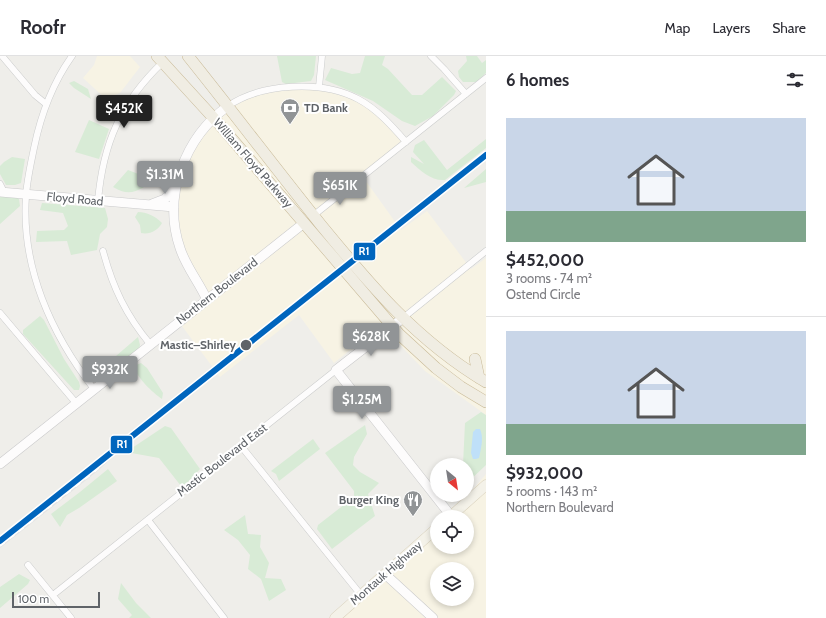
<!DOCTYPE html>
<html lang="en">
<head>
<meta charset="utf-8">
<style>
	body { margin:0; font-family:Cabin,sans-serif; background:#f7f7f7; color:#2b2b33; height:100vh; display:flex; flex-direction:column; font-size:15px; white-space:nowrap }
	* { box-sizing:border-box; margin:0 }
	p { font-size:13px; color:#7c7c81 }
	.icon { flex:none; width:22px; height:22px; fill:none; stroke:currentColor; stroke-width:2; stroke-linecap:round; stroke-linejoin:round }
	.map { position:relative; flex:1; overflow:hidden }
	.side { display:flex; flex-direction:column; background:#fff; width:340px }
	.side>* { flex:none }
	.needle { width:26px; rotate:150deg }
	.fabs { position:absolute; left:430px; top:402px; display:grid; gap:8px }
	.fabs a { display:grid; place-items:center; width:44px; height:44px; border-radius:50%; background:#fff; box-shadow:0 2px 6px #0003; font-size:20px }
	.scale { position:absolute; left:12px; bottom:10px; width:88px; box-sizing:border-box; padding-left:4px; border:2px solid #5f6368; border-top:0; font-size:11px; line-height:14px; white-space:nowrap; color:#5f6368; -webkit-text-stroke:3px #fff; paint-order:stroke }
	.price { position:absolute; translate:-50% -34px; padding:0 9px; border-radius:4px; background:#919496; color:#fff; font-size:13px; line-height:26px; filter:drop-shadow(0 1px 2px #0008) }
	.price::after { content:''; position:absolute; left:50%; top:24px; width:12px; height:9px; margin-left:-6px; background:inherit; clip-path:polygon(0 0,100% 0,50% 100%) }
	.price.current { background:#222; color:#fff }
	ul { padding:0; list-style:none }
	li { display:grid; align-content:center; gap:8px; height:212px; padding:0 20px }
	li+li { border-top:1px solid #e1e1e2 }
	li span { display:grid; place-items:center; height:124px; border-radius:0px; color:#555 }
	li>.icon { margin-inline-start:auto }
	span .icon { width:72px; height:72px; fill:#fffc; stroke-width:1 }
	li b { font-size:17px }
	h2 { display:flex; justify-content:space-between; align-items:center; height:48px; padding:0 20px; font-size:17px }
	header { display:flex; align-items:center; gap:24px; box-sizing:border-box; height:56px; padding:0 20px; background:#fff; border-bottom:1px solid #e1e1e2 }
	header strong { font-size:19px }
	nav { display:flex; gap:22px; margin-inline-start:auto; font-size:14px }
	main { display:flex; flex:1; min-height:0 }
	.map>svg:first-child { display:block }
	.commercial { fill:#f7f3e4; fill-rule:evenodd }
	.green { fill:#d8ebd6 }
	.water { fill:#bfe0f9 }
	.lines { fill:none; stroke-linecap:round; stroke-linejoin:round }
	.street-casing { stroke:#cbcccc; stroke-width:7 }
	.secondary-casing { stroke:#cacacb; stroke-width:10 }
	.primary-casing { stroke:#d7ceb8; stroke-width:11 }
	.highway-casing { stroke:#c8b996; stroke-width:12 }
	.street { stroke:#fdfcfc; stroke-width:6 }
	.secondary { stroke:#fdfcfc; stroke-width:9 }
	.primary { stroke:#f4f2e9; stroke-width:10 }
	.highway { stroke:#f0ede3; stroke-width:11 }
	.rail-casing { stroke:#e4e4e4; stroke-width:3.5 }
	.rail { stroke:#fff; stroke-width:2; stroke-dasharray:6; stroke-linecap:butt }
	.rail-1-casing { stroke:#fff; stroke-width:9 }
	.rail-1 { stroke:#0065bd; stroke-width:6 }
	.stop-dot { fill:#5f6368; stroke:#fff; stroke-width:1.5 }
	.labels { text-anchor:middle; stroke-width:4; stroke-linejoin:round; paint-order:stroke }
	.poi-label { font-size:12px; font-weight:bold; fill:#5f6368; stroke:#fff; text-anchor:start }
	.street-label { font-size:12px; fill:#5f6368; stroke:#fff }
	.stop-label { font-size:12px; font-weight:bold; fill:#5f6368; stroke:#fff; text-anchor:end }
	.line-badge { stroke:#fff; stroke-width:1.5 }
	.badge-label { font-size:11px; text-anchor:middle; font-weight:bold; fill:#fff }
</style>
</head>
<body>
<header>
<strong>Roofr</strong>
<nav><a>Map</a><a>Layers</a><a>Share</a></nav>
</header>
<main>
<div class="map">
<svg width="486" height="562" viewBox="0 0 486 562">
	<rect width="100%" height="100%" fill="#efeeea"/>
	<path class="commercial" d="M97,0h33l10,11 -20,26 -14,6 -23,-21 11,-13z
		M319,31l46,17 41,38 -43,35 38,53 26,-19 44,58 15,-11v157l-61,-44 -44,-46 -47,38 -35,-48 -79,62 -41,-55 28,-22 -15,-25 -18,-52 7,-54 38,-56 40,-20z
		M486,418v144h-151l102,-90v19h30v-30h-17zM437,513h30v30h-30z"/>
	<path class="green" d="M277,0h39l-2,19 -3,6 -25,3 -4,-2z
		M365,0h20l-3,9 6,4 24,26h10l20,-18 14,14 -2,4 -21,21 -18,10 -13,-5 -29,-20 -48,-21 6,-12 21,6 8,-1z
		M466,0h11l5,7 4,-3v13l-10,9h-13l-4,-5 -1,-6 9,-10z
		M74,25l14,8 3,10 -17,-11 -5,-5z
		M89,64l20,9 -10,30 -24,-7z
		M486,83v9l-41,32c-14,1 -24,-9 -34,-18v-5l13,7 -11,-12 2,-7 9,-5 23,30z
		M12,101l13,2 -4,24 -6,2h-9l-6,-11v-8l4,-4z
		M486,113v13l-22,6z
		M128,114l13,5 3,12c-12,7 -19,7 -31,0z
		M0,140l16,1 3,2 1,7 -20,18z
		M42,147l63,5 3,11 -1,8 -7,7 -3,16 -26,5 -4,-14 -31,1 1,-11 27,-1 4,-4 -5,-13 -23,-3z
		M138,156c9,0 17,4 24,11 -4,7 -12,12 -21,10l-1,-8 -5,-8z
		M40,260l4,4 20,39 15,23 1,4 -1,4h-5l-51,-56v-4z
		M138,281l2,8 -1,4 -19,13 -4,-6z
		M141,307l6,5 16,25 -1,6c-9,-6 -26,-22 -28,-33z
		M481,356l5,3v50l-19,18v-18h-4l2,-42z
		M365,369l2,9 -13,23 -1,8 7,7 19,11 -11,11 7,22 -43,33 -15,-20 1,-4 36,-28v-6l-29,-38z
		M165,370l6,2 29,41 -14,15 -5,2 -22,-28 -33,-6z
		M313,383l7,10 -41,32 -3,-7 -5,-3z
		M108,413l9,12 -38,27 -12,7 -7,12 -9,-13 29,-22z
		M245,459l3,19 13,1 -1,12 9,16 -4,15 16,1 5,11 -17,11 -8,-22 -13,-10 2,-14 -12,-15 -14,-10z
		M19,518l11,6 -2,4 -28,24v-21z
		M121,527l15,20 15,15h-22l3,-3 -14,-16z"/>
	<path class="water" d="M476,373h4c4,9 1,19 -1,29l-3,1h-3l-2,-6 2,-21z"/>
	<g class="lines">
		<g class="street-casing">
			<path id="street" d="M2,0l33,39 11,9
				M72,0c-20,28 -31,58 -38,92 -3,15 -7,32 -8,48 -5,71 25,138 68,193
				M431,0l13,13 22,25
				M319,31l3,-31
				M228,50c34,-23 94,-26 130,-7 19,10 34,27 48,43
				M0,128l4,8
				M98,145c5,-58 23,-99 65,-139
				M314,159l172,-137
				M103,195c10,37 23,64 47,93
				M0,257l76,90
				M403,262l83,-67
				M241,390l120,149
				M148,464l76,98
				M28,509l43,53
				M53,539l283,-225"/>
		</g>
		<g class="secondary-casing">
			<path id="secondary" d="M0,136l174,15
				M152,148l13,-5 11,-13
				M207,244c-8,-18 -21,-33 -27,-52 -18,-52 5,-111 48,-142
				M403,262l-67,52 115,146
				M0,408l304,-241
				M385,518l48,44"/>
		</g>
		<g class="primary-casing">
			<path id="primary" d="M450,461l36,-32
				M335,562l102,-90"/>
		</g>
		<g class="highway-casing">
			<path id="highway" d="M157,0l63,69 179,209 37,34 25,19 25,15
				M188,0c45,56 88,113 133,169 50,61 96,116 165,157
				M475,303l4,19"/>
		</g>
		<use href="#street" class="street"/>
		<use href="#secondary" class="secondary"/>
		<use href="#primary" class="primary"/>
		<use href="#highway" class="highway"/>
		<g class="rail-casing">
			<path id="rail" d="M0,490l95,-75 54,-49"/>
		</g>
		<use href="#rail" class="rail"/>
		<g class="rail-1-casing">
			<path id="rail-1" d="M0,485l486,-386"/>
		</g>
		<use href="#rail-1" class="rail-1"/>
	</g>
	<defs>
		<g id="bank-pin" transform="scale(1)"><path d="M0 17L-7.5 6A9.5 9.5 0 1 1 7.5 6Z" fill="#919496" stroke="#fff"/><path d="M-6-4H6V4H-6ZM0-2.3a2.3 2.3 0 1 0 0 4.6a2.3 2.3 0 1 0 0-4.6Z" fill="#fff"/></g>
		<g id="restaurant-pin" transform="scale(1)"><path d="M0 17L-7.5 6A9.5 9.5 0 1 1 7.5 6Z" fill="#919496" stroke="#fff"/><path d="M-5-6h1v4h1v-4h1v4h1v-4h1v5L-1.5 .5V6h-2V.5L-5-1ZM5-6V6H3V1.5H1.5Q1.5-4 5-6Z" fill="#fff"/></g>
	</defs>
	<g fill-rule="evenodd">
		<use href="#bank-pin" x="290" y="52"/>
		<use href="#restaurant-pin" x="413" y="444"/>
	</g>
	<circle class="stop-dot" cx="246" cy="289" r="6"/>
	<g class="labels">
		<g class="poi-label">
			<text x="304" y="56">TD Bank</text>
			<text x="399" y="448" text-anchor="end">Burger King</text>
		</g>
		<g class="street-label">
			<text transform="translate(253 107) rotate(49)" y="4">William Floyd Parkway</text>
			<text transform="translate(75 143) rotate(5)" y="4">Floyd Road</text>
			<text transform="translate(217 235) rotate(-38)" y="4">Northern Boulevard</text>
			<text transform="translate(222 404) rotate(-38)" y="4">Mastic Boulevard East</text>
			<text transform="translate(386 517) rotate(-41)" y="4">Montauk Highway</text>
		</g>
		<g class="stop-label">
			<text x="236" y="293">Mastic–Shirley</text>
		</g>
	</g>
	<g class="line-badge">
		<rect x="353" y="186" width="23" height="19" rx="4" fill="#0065bd"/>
		<rect x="110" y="379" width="23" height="19" rx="4" fill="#0065bd"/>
	</g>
	<g class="badge-label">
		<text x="364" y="199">R1</text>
		<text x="122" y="392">R1</text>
	</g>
</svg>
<div class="fabs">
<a><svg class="needle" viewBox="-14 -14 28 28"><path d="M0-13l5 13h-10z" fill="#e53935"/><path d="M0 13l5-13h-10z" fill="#7c7c81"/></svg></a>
<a><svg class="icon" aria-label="locate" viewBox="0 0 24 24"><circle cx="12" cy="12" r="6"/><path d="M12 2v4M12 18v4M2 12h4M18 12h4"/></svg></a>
<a><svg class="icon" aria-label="layers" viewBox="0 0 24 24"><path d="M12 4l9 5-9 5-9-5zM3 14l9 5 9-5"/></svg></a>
</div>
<div class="scale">100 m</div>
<b class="price current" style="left:124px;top:73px">$452K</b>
<b class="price" style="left:165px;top:139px">$1.31M</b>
<b class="price" style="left:340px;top:150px">$651K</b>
<b class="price" style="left:371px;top:301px">$628K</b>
<b class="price" style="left:110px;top:334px">$932K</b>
<b class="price" style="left:362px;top:364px">$1.25M</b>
</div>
<section class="side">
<h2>6 homes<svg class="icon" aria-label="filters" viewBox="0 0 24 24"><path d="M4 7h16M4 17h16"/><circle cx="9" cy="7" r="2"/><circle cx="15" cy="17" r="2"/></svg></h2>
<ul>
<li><span style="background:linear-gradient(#c9d6e8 75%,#7fa58c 0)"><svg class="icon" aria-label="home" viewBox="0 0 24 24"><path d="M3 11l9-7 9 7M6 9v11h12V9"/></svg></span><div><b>$452,000</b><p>3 rooms · 74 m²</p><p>Ostend Circle</p></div></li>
<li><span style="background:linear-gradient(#c9d6e8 75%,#7fa58c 0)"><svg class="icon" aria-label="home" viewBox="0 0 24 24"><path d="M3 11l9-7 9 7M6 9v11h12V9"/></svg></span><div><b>$932,000</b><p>5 rooms · 143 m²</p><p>Northern Boulevard</p></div></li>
</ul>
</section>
</main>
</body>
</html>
